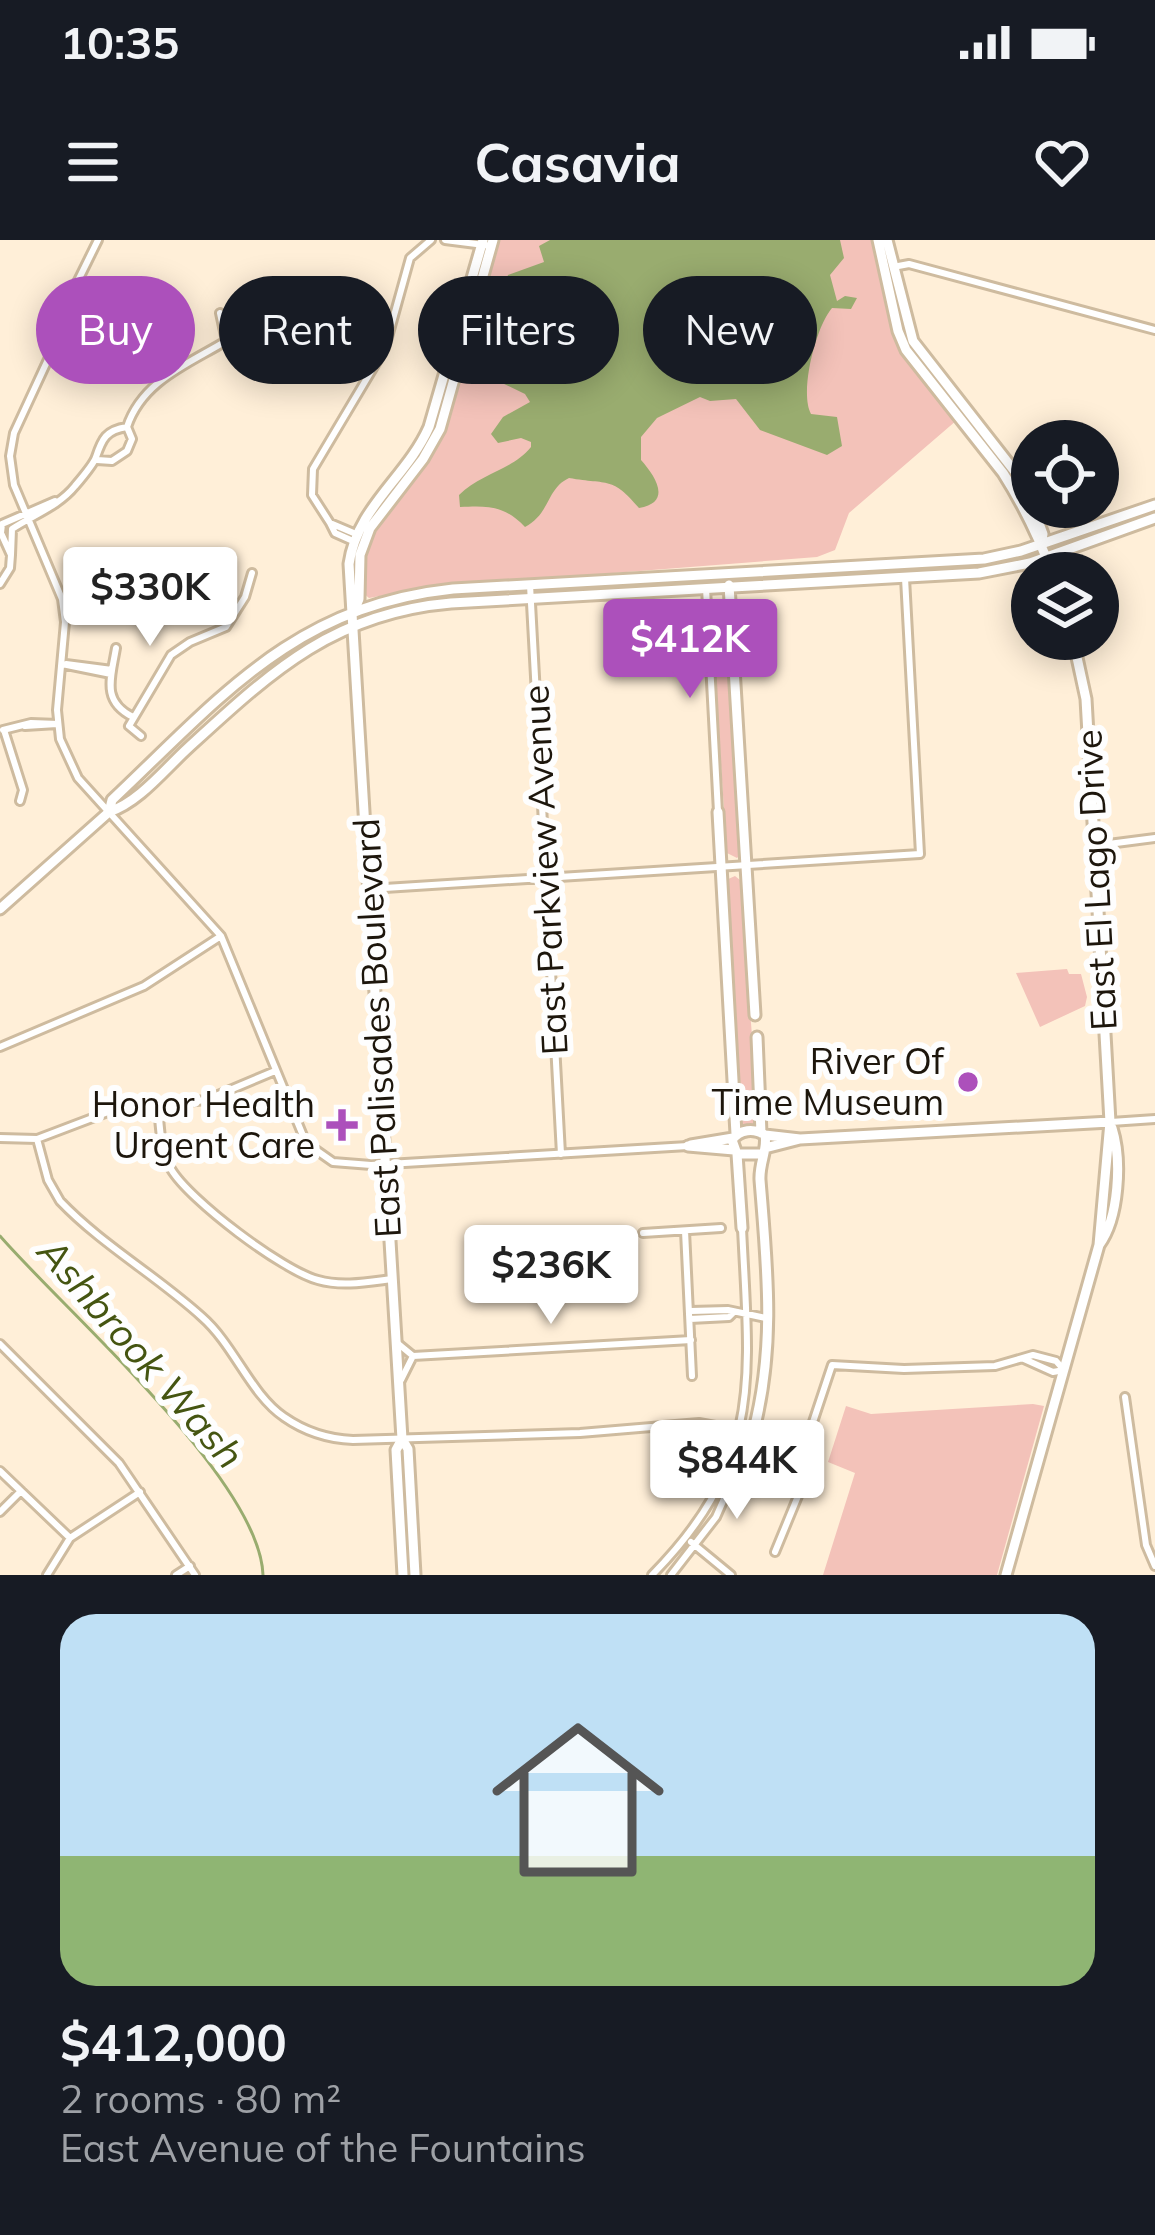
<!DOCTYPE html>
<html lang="en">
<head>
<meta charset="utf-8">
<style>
	body { margin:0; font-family:Mulish,sans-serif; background:#20242c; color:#f1f3f6; height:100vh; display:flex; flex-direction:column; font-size:45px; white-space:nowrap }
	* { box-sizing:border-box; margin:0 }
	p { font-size:39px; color:#9ea1a6 }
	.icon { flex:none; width:66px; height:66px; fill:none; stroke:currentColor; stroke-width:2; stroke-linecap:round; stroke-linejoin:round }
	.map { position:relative; height:1335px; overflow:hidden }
	.details { display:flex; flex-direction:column; background:#171b24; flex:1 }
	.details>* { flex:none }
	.banner { position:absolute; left:36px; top:36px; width:1083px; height:108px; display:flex; gap:24px }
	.tools { position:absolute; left:1011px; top:180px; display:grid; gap:24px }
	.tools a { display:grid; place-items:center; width:108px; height:108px; border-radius:50%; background:#171b24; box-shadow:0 6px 30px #0003; font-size:60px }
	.price { position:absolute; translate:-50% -102px; padding:0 27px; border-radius:12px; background:#fff; color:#222; font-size:39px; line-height:78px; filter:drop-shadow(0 3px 6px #0008) }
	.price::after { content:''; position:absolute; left:50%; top:72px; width:36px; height:27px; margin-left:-18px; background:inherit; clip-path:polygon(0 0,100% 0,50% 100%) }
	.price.on { background:#ac50bb; color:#fff }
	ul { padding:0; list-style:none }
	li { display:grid; align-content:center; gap:24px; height:636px; padding:0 60px }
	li+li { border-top:3px solid #363941 }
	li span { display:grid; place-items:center; height:372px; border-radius:36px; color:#555 }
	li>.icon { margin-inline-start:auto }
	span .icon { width:216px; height:216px; fill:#fffc; stroke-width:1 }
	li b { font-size:51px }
	.tag { padding:0 42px; border-radius:54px; background:#171b24; box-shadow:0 6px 30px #0003; font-size:42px; line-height:108px }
	.tag.on { background:#ac50bb; color:#fff }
	.status { display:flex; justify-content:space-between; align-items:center; height:84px; padding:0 60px; background:#171b24; direction:ltr }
	.status svg { height:33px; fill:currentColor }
	header { display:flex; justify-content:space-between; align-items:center; height:156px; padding:0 60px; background:#171b24; font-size:54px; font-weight:700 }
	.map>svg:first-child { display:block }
	.green { fill:#f3c2b9 }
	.water { fill:#99ac6f }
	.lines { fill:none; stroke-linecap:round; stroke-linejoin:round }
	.stream { stroke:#99ac6f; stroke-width:3 }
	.street-casing { stroke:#cebb9f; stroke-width:12 }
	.secondary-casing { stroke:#cebb9f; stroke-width:15 }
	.street { stroke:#fff; stroke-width:6 }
	.secondary { stroke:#fff; stroke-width:9 }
	.poi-dot { fill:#ac50bb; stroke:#fefefe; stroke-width:4.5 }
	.labels { text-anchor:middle; stroke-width:12; stroke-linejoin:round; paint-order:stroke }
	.street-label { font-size:36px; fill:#1d160c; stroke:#fefefe }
	.poi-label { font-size:36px; fill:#1d160c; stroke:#fefefe; text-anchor:end }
	.water-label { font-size:39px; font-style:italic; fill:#455511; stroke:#fefefe }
</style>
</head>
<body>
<div class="status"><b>10:35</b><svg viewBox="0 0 49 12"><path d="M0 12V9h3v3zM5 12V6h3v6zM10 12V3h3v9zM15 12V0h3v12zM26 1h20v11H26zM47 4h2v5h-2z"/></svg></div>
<header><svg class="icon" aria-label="menu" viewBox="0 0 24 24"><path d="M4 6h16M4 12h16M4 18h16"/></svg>Casavia<svg class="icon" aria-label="heart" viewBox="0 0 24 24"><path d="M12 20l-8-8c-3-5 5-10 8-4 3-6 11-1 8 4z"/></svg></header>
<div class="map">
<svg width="1155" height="1335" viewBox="0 0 1155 1335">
	<rect width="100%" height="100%" fill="#ffefd8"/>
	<path class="green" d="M496,0h379l24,102 58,78 -108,93 -14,37 -18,7 -394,31 -54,10 -7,-6c0,-85 47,-89 77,-154 17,-39 27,-85 38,-126 7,-23 18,-48 19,-72z
		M717,404l11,1 13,209 -4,4 -10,-5 -14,-205z
		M735,636l5,4 19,247 -21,2 -12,-249z
		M1067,729l2,5h12l6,23 -2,9 -45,21 -24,-54z
		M1033,1164l11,2 -47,169h-174l32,-102 -27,-11 18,-56 25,8z"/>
	<path class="water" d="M550,0h290l4,18 -14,17 7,26 8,-5 12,2 -6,11 -19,-1c-16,18 -33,84 -21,106l26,3 5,29 -15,9 -67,-25 -24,-31 -26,2 -10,-4 -43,21 -16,19v23c14,16 32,42 -2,48 -27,-32 -30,-23 -70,-30 -23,11 -18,35 -44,49 -21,-22 -37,-21 -65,-20l-1,-12c22,-22 52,-24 72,-48v-5l-10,-4 -23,5 -7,-9 12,-17 27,-15 -5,-8 -23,-11 31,-15c11,-21 12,-62 -10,-78 -6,-4 -12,-5 -17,-10l2,-5 36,-13 -5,-16z"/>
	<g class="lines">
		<path class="stream" d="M0,996c65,75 260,244 263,339"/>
		<g class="street-casing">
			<path id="street" d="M98,0l-33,67 -8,33 -43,93 -4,23 4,29 48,114 3,23 -8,88 3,29 18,39 143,158 85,207 27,19 38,3 317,-19
				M445,0l47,6
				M893,27l16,-3 246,66
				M97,220l15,1 15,-10 5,-12 -5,-12c15,-46 61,-63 99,-86l-6,-28
				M55,261l-53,23 -1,9 10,22 1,-26c21,-14 47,-23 63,-43 6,-7 19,-23 21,-29 6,-18 10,-27 31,-30
				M330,283l-18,-28 1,-26 72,-121 25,-90 21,-18
				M353,301l-18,-8 -5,-10 26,11
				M0,344l10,-16 1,-13
				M530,345l31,569
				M706,348l12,224
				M708,407l15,-6 9,5
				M116,408c-5,30 -15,53 17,69
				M62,424l49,10
				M66,424l46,6
				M25,486l32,-2
				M3,490l28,-7 27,1
				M4,490l19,60 -3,11
				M141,496l-12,-10 42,-71 19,-13 36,-15 19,-30 7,-24
				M1093,606l62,-8
				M369,649l551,-35 -15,-276
				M0,807l144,-61 77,-50
				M158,865c2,22 2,45 13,64 18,31 112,102 147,111 24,7 50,2 74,-1
				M1111,882l44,-3
				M0,898l37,1 79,-30 90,-9 69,-29
				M37,899l11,41 12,21c42,44 97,75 142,116 32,28 49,78 82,100 20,14 45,22 69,23l227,-7 119,-10 54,10 -37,84 -45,58
				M685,991l7,145
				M643,993l78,-5
				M691,1071l37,-1 38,8
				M690,1079l39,-2 4,-4
				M396,1102l17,14 278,-16
				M0,1104l119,119 76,112
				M1024,1119l29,13 11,-2
				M401,1140l12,-24
				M1125,1157l21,148 9,21
				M0,1231l70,67
				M0,1272l21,-21
				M691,1302l40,33
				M775,1312l30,-73 -2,-27 29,-87 72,4 91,-3 38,-11 23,6 8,9
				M47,1335l23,-37 70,-46
				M176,1335l14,-9
				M652,1335c113,-115 97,-199 90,-347"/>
		</g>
		<g class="secondary-casing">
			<path id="secondary" d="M878,0l20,91 8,19 97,123c19,30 37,67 49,100
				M887,0l26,101 103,132 16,30
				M1033,267l10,27 -2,10
				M729,345l26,430
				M354,371l5,-12 1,-44 10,-27 53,-69 17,-30 53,-189
				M109,572l3,-12c109,-103 182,-194 341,-211l531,-30 37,-8 134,-46
				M718,572l18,322
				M0,669l109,-97c30,-10 55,-42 79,-64 83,-76 145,-135 263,-145l528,-30 51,-10 125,-45
				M757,797l4,96
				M765,895l35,4 310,-17
				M691,905l42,-7
				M688,906l46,4
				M765,908l35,-9
				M737,914l5,74
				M1099,1005c20,-27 23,-85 13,-117
				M753,1193c23,-86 14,-166 7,-253 -1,-17 8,-31 5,-45 -11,-7 -25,-6 -33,5l5,14h23
				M402,1199l-6,11 7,125
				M415,1335l-7,-126 -6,-10 -53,-875c8,-57 58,-87 80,-137l54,-187
				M1006,1335l93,-330 11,-123 -24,-423 -13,-60"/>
		</g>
		<use href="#street" class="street"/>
		<use href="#secondary" class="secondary"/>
	</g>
	<g class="poi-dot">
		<circle cx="968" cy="842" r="12"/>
		<path d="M336 867h12v12h12v12h-12v12h-12v-12h-12v-12h12z"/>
	</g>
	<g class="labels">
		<g class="street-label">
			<text transform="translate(545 630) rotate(-93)" y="13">East Parkview Avenue</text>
			<text transform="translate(1096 640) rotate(-93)" y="13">East El Lago Drive</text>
			<text transform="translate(377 788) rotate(-93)" y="13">East Palisades Boulevard</text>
		</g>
		<g class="poi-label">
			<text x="944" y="834">River Of<tspan x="944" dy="41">Time Museum</tspan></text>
			<text x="315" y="877">Honor Health<tspan x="315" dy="41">Urgent Care</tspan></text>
		</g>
		<g class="water-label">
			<text transform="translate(141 1113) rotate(49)" y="14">Ashbrook Wash</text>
		</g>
	</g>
</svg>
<div class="tools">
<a><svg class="icon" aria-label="locate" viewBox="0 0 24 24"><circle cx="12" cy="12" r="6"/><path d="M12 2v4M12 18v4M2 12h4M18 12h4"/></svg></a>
<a><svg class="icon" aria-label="layers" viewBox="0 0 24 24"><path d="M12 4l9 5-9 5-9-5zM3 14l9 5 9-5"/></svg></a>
</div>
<b class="price" style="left:150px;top:409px">$330K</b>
<b class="price on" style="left:690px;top:461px">$412K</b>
<b class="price" style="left:551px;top:1087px">$236K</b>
<b class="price" style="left:737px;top:1282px">$844K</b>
<div class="banner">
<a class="tag on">Buy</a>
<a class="tag">Rent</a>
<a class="tag">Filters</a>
<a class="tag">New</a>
</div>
</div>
<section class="details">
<ul>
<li><span style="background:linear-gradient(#bfe0f5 65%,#8fb573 0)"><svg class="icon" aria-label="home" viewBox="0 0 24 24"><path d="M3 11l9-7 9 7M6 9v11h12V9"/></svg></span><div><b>$412,000</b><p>2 rooms · 80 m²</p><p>East Avenue of the Fountains</p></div></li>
</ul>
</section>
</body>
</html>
